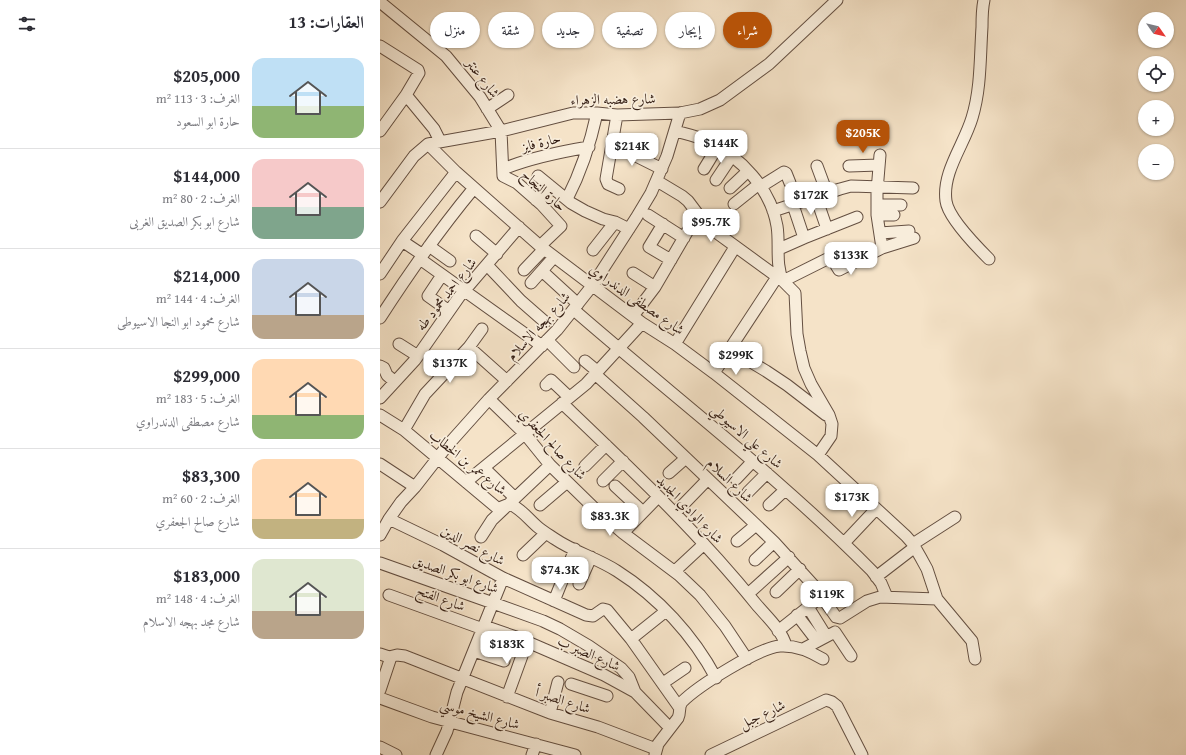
<!DOCTYPE html>
<html lang="ar">
<head>
<meta charset="utf-8">
<style>
	body { margin:0; font-family:"Gentium Book Plus",Amiri,serif; background:#f2f2f3; color:#2b2b33; direction:rtl; height:100vh; display:flex; flex-direction:column; font-size:15px; white-space:nowrap }
	* { box-sizing:border-box; margin:0 }
	p { font-size:13px; color:#7c7c81 }
	.icon { flex:none; width:22px; height:22px; fill:none; stroke:currentColor; stroke-width:2; stroke-linecap:round; stroke-linejoin:round }
	.map { position:relative; flex:1; overflow:hidden; direction:ltr }
	.sheet { display:flex; flex-direction:column; background:#fff; width:380px }
	.sheet>* { flex:none }
	.banner { position:absolute; left:12px; top:12px; width:380px; height:36px; direction:rtl; display:flex; gap:8px }
	.needle { width:26px; rotate:124deg }
	.fabs { position:absolute; left:758px; top:12px; display:grid; gap:8px }
	.fabs a { display:grid; place-items:center; width:36px; height:36px; border-radius:50%; background:#fff; box-shadow:0 1px 3px #0004; font-size:20px }
	.price { position:absolute; translate:-50% -34px; padding:0 9px; border-radius:8px; background:#fff; color:#222; font-size:13px; line-height:26px; filter:drop-shadow(0 1px 2px #0008) }
	.price::after { content:''; position:absolute; left:50%; top:24px; width:12px; height:9px; margin-left:-6px; background:inherit; clip-path:polygon(0 0,100% 0,50% 100%) }
	.price.current { background:#b45309; color:#fff }
	ul { padding:0; list-style:none }
	li { display:flex; align-items:center; gap:12px; height:100px; padding:0 16px }
	li+li { border-top:1px solid #e1e1e2 }
	li span { display:grid; place-items:center; flex:none; width:112px; height:80px; border-radius:12px; color:#555 }
	li>.icon { margin-inline-start:auto }
	span .icon { width:48px; height:48px; fill:#fffc; stroke-width:1 }
	li b { font-size:17px }
	h2 { display:flex; justify-content:space-between; align-items:center; height:48px; padding:0 16px; font-size:17px }
	.chip { padding:0 14px; border-radius:18px; background:#fff; box-shadow:0 1px 3px #0004; font-size:14px; line-height:36px }
	.chip.current { background:#b45309; color:#fff }
	main { display:flex; flex:1; min-height:0 }
	.map>svg:first-child { display:block }
	.lines { fill:none; stroke-linecap:round; stroke-linejoin:round }
	.minor-casing { stroke:#644f41; stroke-width:13 }
	.minor { stroke:#f8eddb; stroke-width:11 }
	.labels { text-anchor:middle; stroke-width:3.5; stroke-linejoin:round; paint-order:stroke }
	.street-label { font-size:14px; fill:#341e14; stroke:#f8eddb }
</style>
</head>
<body>
<main>
<div class="map">
<svg width="806" height="755" viewBox="0 0 806 755">
	<rect width="100%" height="100%" fill="#f5e3c8"/>
	<filter id="stains"><feTurbulence type="fractalNoise" baseFrequency=".005" numOctaves="4"/><feColorMatrix values="0 0 0 0 .2 0 0 0 0 .09 0 0 0 0 .02 0 0 0 .5 -.17"/></filter>
	<radialGradient id="worn" r=".72"><stop offset=".6" stop-color="#630" stop-opacity="0"/><stop offset="1" stop-color="#630" stop-opacity=".3"/></radialGradient>
	<g class="lines">
		<g class="minor-casing">
			<path id="minor" d="M604,0c-2,9 -2,18 -2,27 -2,30 -1,62 -10,91 -8,27 -30,54 -26,83 2,16 31,46 43,58
				M0,2l66,54 34,41 21,34 2,45 14,7 24,21 20,22 -21,20
				M0,46l38,24 1,3 -13,22 -26,36
				M26,95l28,34 6,12
				M107,109l21,-14
				M237,115l-11,64 2,5 11,5
				M295,131c11,3 22,5 32,10 33,15 64,48 70,85 3,18 -2,38 6,55
				M48,144l28,28 84,74 102,77 33,21 39,29 104,82 88,81 7,8 8,14 6,11 10,30 35,42 3,18
				M232,144l50,25
				M500,155l-3,36v24l5,33
				M437,166l10,27
				M469,166l30,-1
				M123,169c27,-11 56,-17 86,-22
				M324,169l14,-23
				M158,176l33,27 14,8 18,8 12,3 14,7
				M336,180l16,-24
				M277,181l25,15 6,5 18,24 77,56 12,12 2,41 3,17 4,17 7,16 18,31 3,9 -1,12 -13,19
				M380,187l24,-15 2,1 4,10
				M350,188l18,-17
				M436,197l11,32
				M187,199c15,-29 23,-54 30,-86
				M156,200l13,-15
				M0,202l34,-46 14,-12 73,-13 72,-18h24l20,2 63,-2 20,-4 20,-9 49,-36 68,-64
				M354,204l25,-20
				M413,205l11,33
				M497,205h24
				M393,211l67,-22 11,-3 62,2
				M268,215l36,23
				M497,215h17
				M283,224l-14,23 22,13
				M500,233l29,-2
				M96,236l21,18
				M22,241l21,14
				M49,246l21,15
				M399,249l25,-11 53,-21
				M213,250l22,-28
				M40,259l122,87
				M107,265l34,36 24,21
				M144,270l20,-21
				M162,271l36,33
				M253,273l22,14
				M0,274l22,-33 54,-69
				M62,275l-14,21 21,15
				M403,281l48,-24 8,13 43,-22 32,-10
				M151,283l23,-26
				M194,310c100,87 205,167 298,261l9,12 6,14
				M253,316l22,-29 42,-72
				M0,318c29,-45 60,-89 94,-130
				M167,340l27,27
				M19,344l19,12
				M295,344l60,-97
				M89,347l38,34
				M348,352l10,6 13,4 15,9 21,14 39,30
				M205,361l12,10
				M0,366l4,2 3,7 8,7
				M334,373l63,-96
				M215,374l48,43 131,125 41,45 21,30 4,1 27,-17 13,-4 57,2
				M166,385l5,-5 18,17
				M0,398l35,-38 44,-63 60,-70
				M109,399l36,35 25,31 44,43 29,25 56,42 21,20 25,31 22,33
				M182,403c67,64 135,128 194,201 10,12 26,26 30,42
				M0,415l24,15 92,77 3,1 10,-4c12,4 20,16 30,24 5,4 10,7 16,11 19,13 42,19 62,32 41,26 76,64 99,107
				M24,430l21,-36 44,-47 13,-18
				M0,464l35,23
				M205,466l21,-21
				M104,468l31,30
				M289,473l17,-15
				M356,479l17,-18
				M223,481l20,-20
				M86,482l120,-98 56,-61
				M235,486l28,26
				M368,492l19,-19
				M160,505l27,-23
				M389,505l16,-15
				M295,513l33,-34
				M9,519l54,26 60,33 83,37 7,1 10,-7 4,1 24,29 48,68
				M243,533l35,-36
				M0,535l9,-16 12,-17 14,-15 32,-41 42,-47 68,-69 35,-44 44,-68 15,-25 16,-37 13,-43
				M101,537l11,-17 58,-55
				M357,541l19,-16
				M464,543l32,-34
				M533,544l42,-27
				M143,555l23,-22
				M375,560l19,-18
				M0,563l113,40 50,18 17,8 29,17 32,22 8,9 6,15 35,36
				M295,571l29,-27
				M496,577l39,-30
				M199,584l12,-27
				M396,592l24,-23
				M368,594l41,-37
				M9,595l94,34
				M174,601l21,-52
				M428,607l18,29
				M417,615l20,26
				M104,626l32,11 88,38 31,17
				M398,631l44,-35
				M251,639l35,-28
				M423,649l32,-17 16,24
				M94,651l30,10
				M0,654l9,3 8,-2 8,1 145,57 48,14 58,22
				M283,683l22,-15
				M191,684l36,12
				M0,690l11,-33
				M127,697l20,-55
				M0,698l52,19 143,38
				M170,713l8,-31
				M0,747l16,8
				M56,755l11,-24 10,-39 46,-114
				M152,755l4,-11
				M275,755l3,-11 20,-26c3,-6 0,-11 4,-16 16,-16 76,-54 98,-56 16,-1 30,5 43,13
				M331,755l115,-55 6,2 5,4 25,49"/>
		</g>
		<use href="#minor" class="minor"/>
	</g>
	<g class="labels">
		<g class="street-label">
			<text transform="translate(103 78) rotate(52)" y="5">شارع عنتر</text>
			<text transform="translate(233 99) rotate(-1)" y="5">شارع هضبه الزهراء</text>
			<text transform="translate(161 142) rotate(-14)" y="5">حارة فايز</text>
			<text transform="translate(164 190) rotate(42)" y="5">حارة النجاح</text>
			<text transform="translate(66 294) rotate(-52)" y="5">شارع احمد محمود طه</text>
			<text transform="translate(257 299) rotate(35)" y="5">شارع مصطفى الدندراوي</text>
			<text transform="translate(158 326) rotate(-48)" y="5">شارع بهجه الاسلام</text>
			<text transform="translate(367 436) rotate(41)" y="5">شارع علي الاسيوطي</text>
			<text transform="translate(173 444) rotate(47)" y="5">شارع صالح الجعفري</text>
			<text transform="translate(88 462) rotate(39)" y="5">شارع عمر بن الخطاب</text>
			<text transform="translate(350 480) rotate(44)" y="5">شارع السلام</text>
			<text transform="translate(310 509) rotate(46)" y="5">شارع الوادي الجديد</text>
			<text transform="translate(93 545) rotate(28)" y="5">شارع نصر الدين</text>
			<text transform="translate(76 574) rotate(19)" y="5">شارع ابو بكر الصديق</text>
			<text transform="translate(61 598) rotate(20)" y="5">شارع الفتح</text>
			<text transform="translate(209 653) rotate(24)" y="5">شارع الصبر ب</text>
			<text transform="translate(183 700) rotate(18)" y="5">شارع الصبر أ</text>
			<text transform="translate(100 714) rotate(15)" y="5">شارع الشيخ موسي</text>
			<text transform="translate(382 714) rotate(-25)" y="5">شارع جبل</text>
		</g>
	</g>
	<rect width="100%" height="100%" filter="url(#stains)"/>
	<rect width="100%" height="100%" fill="url(#worn)"/>
</svg>
<div class="fabs">
<a><svg class="needle" viewBox="-14 -14 28 28"><path d="M0-13l5 13h-10z" fill="#e53935"/><path d="M0 13l5-13h-10z" fill="#7c7c81"/></svg></a>
<a><svg class="icon" aria-label="locate" viewBox="0 0 24 24"><circle cx="12" cy="12" r="6"/><path d="M12 2v4M12 18v4M2 12h4M18 12h4"/></svg></a>
<a>+</a>
<a>−</a>
</div>
<b class="price current" style="left:483px;top:154px">$205K</b>
<b class="price" style="left:341px;top:164px">$144K</b>
<b class="price" style="left:252px;top:167px">$214K</b>
<b class="price" style="left:431px;top:216px">$172K</b>
<b class="price" style="left:331px;top:243px">$95.7K</b>
<b class="price" style="left:471px;top:276px">$133K</b>
<b class="price" style="left:356px;top:376px">$299K</b>
<b class="price" style="left:70px;top:384px">$137K</b>
<b class="price" style="left:472px;top:518px">$173K</b>
<b class="price" style="left:230px;top:537px">$83.3K</b>
<b class="price" style="left:180px;top:591px">$74.3K</b>
<b class="price" style="left:447px;top:615px">$119K</b>
<b class="price" style="left:127px;top:665px">$183K</b>
<div class="banner">
<a class="chip current">شراء</a>
<a class="chip">إيجار</a>
<a class="chip">تصفية</a>
<a class="chip">جديد</a>
<a class="chip">شقة</a>
<a class="chip">منزل</a>
</div>
</div>
<section class="sheet">
<h2>العقارات: 13<svg class="icon" aria-label="filters" viewBox="0 0 24 24"><path d="M4 7h16M4 17h16"/><circle cx="9" cy="7" r="2"/><circle cx="15" cy="17" r="2"/></svg></h2>
<ul>
<li><span style="background:linear-gradient(#bfe0f5 60%,#8fb573 0)"><svg class="icon" aria-label="home" viewBox="0 0 24 24"><path d="M3 11l9-7 9 7M6 9v11h12V9"/></svg></span><div><b>$205,000</b><p>الغرف: 3 · 113 m²</p><p>حارة ابو السعود</p></div></li>
<li><span style="background:linear-gradient(#f6c9c9 60%,#7fa58c 0)"><svg class="icon" aria-label="home" viewBox="0 0 24 24"><path d="M3 11l9-7 9 7M6 9v11h12V9"/></svg></span><div><b>$144,000</b><p>الغرف: 2 · 80 m²</p><p>شارع ابو بكر الصديق الغربى</p></div></li>
<li><span style="background:linear-gradient(#c9d6e8 70%,#b9a48a 0)"><svg class="icon" aria-label="home" viewBox="0 0 24 24"><path d="M3 11l9-7 9 7M6 9v11h12V9"/></svg></span><div><b>$214,000</b><p>الغرف: 4 · 144 m²</p><p>شارع محمود ابو النجا الاسيوطى</p></div></li>
<li><span style="background:linear-gradient(#ffd9b3 70%,#8fb573 0)"><svg class="icon" aria-label="home" viewBox="0 0 24 24"><path d="M3 11l9-7 9 7M6 9v11h12V9"/></svg></span><div><b>$299,000</b><p>الغرف: 5 · 183 m²</p><p>شارع مصطفى الدندراوي</p></div></li>
<li><span style="background:linear-gradient(#ffd9b3 75%,#c2b280 0)"><svg class="icon" aria-label="home" viewBox="0 0 24 24"><path d="M3 11l9-7 9 7M6 9v11h12V9"/></svg></span><div><b>$83,300</b><p>الغرف: 2 · 60 m²</p><p>شارع صالح الجعفري</p></div></li>
<li><span style="background:linear-gradient(#dfe7d0 65%,#b9a48a 0)"><svg class="icon" aria-label="home" viewBox="0 0 24 24"><path d="M3 11l9-7 9 7M6 9v11h12V9"/></svg></span><div><b>$183,000</b><p>الغرف: 4 · 148 m²</p><p>شارع مجد بهجه الاسلام</p></div></li>
</ul>
</section>
</main>
</body>
</html>
